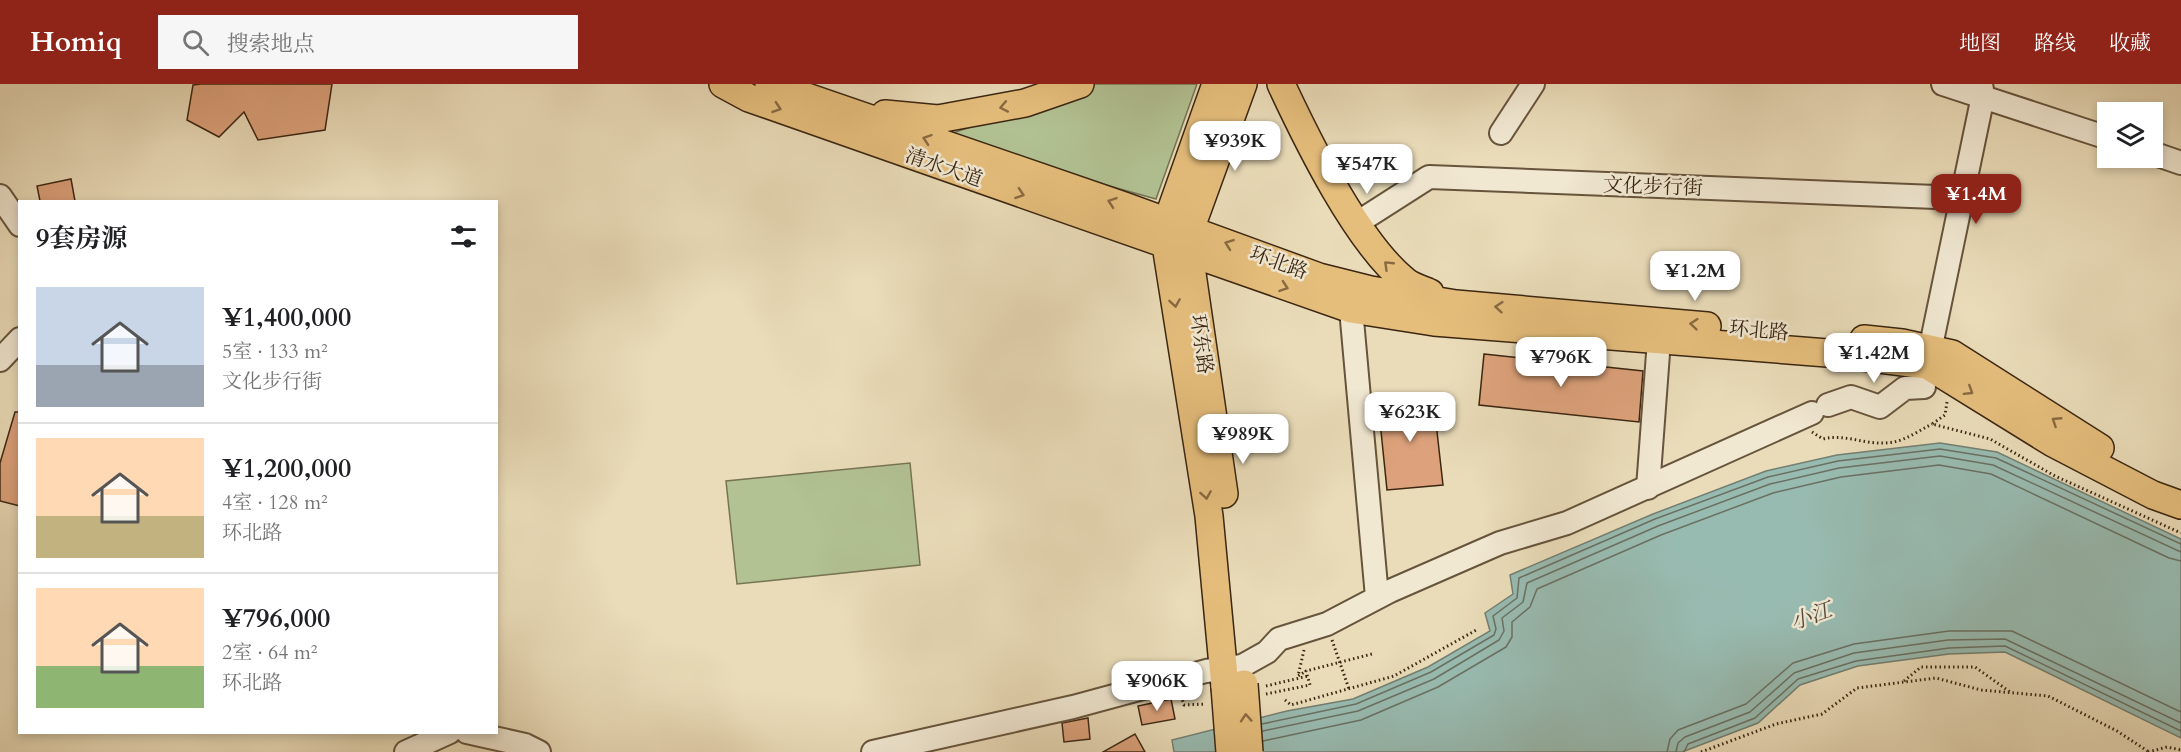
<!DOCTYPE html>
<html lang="zh">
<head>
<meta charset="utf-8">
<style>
	body { margin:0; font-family:Cardo,"Noto Serif SC",serif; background:#f6f6f6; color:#202124; height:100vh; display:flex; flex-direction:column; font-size:22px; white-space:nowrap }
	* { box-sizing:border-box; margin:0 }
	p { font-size:20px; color:#757577 }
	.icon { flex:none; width:33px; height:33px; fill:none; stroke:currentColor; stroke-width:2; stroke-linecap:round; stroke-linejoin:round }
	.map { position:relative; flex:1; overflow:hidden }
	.details { position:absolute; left:18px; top:116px; width:480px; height:534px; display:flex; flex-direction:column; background:#fff; border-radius:0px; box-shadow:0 3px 9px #0003 }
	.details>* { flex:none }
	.controls { position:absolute; left:2097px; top:18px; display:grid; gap:12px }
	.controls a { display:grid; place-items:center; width:66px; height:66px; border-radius:0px; background:#fff; box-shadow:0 3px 9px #0003; font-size:30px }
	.price { position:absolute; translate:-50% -51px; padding:0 14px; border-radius:12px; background:#fff; color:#222; font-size:20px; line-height:39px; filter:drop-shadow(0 2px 3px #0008) }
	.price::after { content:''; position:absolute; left:50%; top:36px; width:18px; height:14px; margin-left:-9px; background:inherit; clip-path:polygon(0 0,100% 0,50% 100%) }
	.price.on { background:#8f2418; color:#fff }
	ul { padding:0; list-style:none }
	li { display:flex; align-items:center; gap:18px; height:150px; padding:0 18px }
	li+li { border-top:2px solid #e0e0e0 }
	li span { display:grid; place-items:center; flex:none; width:168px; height:120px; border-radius:0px; color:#555 }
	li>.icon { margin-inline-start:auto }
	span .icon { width:72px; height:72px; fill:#fffc; stroke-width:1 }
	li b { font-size:26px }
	h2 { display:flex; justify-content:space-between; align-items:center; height:72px; padding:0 18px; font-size:26px }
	header { display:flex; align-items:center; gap:36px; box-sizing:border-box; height:84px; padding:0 30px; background:#8f2418; color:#fff }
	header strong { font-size:28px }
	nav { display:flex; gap:33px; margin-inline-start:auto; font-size:21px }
	.search { width:420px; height:54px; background:#f6f6f6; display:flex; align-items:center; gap:15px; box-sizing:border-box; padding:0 21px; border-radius:0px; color:#757577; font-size:22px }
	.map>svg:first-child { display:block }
	.green { fill:#b2c293; stroke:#767452; stroke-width:1.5 }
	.water { fill:#98bbb1; stroke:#737f71; stroke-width:1.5 }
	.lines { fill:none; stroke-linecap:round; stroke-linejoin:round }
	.shore { stroke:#6a7062; stroke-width:1.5 }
	.building { fill:#dda27b; stroke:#3b2612; stroke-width:1.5 }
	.minor-casing { stroke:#67543c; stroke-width:26 }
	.major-casing { stroke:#3b2612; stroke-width:30 }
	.path { stroke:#3b2612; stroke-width:3; stroke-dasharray:1.5 3; stroke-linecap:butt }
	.minor { stroke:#f1e8d2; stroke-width:22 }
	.major { stroke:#e5be7c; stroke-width:27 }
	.major-bridge-casing { stroke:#3b2612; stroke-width:30; stroke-linecap:butt }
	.path-bridge { stroke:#3b2612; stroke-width:3; stroke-dasharray:1.5 3; stroke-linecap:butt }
	.major-bridge { stroke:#e5be7c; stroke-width:27 }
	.oneway { stroke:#886a42 }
	.labels { text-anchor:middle; stroke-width:5; stroke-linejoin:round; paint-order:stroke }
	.street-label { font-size:20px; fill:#3b2612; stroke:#f1e8d2 }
	.water-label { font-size:21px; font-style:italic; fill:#524b3a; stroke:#f1e8d2 }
</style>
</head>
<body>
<header>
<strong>Homiq</strong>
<div class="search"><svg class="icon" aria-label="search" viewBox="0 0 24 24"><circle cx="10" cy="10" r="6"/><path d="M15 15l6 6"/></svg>搜索地点</div>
<nav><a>地图</a><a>路线</a><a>收藏</a></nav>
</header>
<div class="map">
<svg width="2181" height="668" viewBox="0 0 2181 668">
	<rect width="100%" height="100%" fill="#eadcb9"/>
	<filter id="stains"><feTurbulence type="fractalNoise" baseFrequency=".00333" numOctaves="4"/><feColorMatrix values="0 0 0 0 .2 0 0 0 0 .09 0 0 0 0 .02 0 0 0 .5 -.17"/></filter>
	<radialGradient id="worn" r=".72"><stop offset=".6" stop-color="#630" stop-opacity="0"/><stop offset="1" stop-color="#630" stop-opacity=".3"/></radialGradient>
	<path class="green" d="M1085,0h112l-41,115 -218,-61 130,-44z
		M910,379l10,102 -183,19 -11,-103z"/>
	<path class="water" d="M1940,359l57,9 184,87v199l-176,-86 -56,2 -91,12 -58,19 -42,38 -76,29h-508l-2,-12 115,-29 66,-12 75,-32 62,-36 -5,-18 28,-19 -3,-19 143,-61 113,-43 71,-16z"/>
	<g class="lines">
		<path class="shore" d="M1262,640l94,-20 75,-32 63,-37 2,-6 -3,-13 24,-18 2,-20 136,-59 113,-42 70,-16 102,-12 56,9 185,86
			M1263,647l95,-20 76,-32 65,-39 5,-9 -2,-13 21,-16 4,-19 131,-57 112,-42 69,-16 101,-12 53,9 188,87
			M1263,657l98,-21 77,-33 68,-40 6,-10v-15l18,-15 7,-18 124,-54 112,-42 68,-16 98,-12 52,9 178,84 12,3
			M1667,668l3,-13 8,-9 68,-26 47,-41 61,-19 95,-13h63l169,81
			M1676,668l2,-9 7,-6 65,-25 44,-39 60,-20 94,-13 57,-1 176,84
			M1684,668l4,-8 67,-26 43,-39 58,-18 93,-13 56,-2 176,85"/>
	</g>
	<path class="building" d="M201,0h131l-7,46 -67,10 -14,-28 -25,25 -32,-17 6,-35z
		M71,95l4,22h-35l-3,-15z
		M1484,270l159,17 -4,51 -160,-17z
		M1433,312l10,89 -56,5 -9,-88z
		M15,328h5v94l-20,-5v-38z
		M1171,615l4,20 -33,6 -4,-19z
		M1088,634l2,21 -26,3 -2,-19z
		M1135,650l10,18h-42z"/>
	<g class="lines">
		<g class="minor-casing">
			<path id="minor" d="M1943,0l165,54
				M1501,49l32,-49
				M2152,69l29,10
				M0,112l20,29
				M1357,139l72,-46 532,21
				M1351,225l26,288
				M0,276l20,-21
				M1927,281l56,-269 -2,-12
				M1828,321l23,-8 29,10 25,-19 19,-1
				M1648,404l11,-148
				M467,648l58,13 14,7
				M406,668l44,-20
				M873,668l200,-45 133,-36 36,-5 25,-14 12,-13 48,-15 63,-33 110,-48 67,-20 245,-110"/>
		</g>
		<g class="major-casing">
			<path id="major" d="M723,0l26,14 602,211 83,13 406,32 87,11 126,78 100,52 28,10
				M769,0l355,122 195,71 52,13 85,14 251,22
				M1216,0l-49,138 -1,23 43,271 16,171
				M1281,0c27,58 76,158 124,197 7,6 17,8 25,12
				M885,30l53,5 87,-16 55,-19
				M1864,255l38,4 50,11 148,94
				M1224,410l-35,-241 1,-23 53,-146"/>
		</g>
		<path class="path" d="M1947,318l-2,13 -13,9 58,15 65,37 126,57
			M1812,348l11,7c24,-6 45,8 70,3 13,-2 27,-12 39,-18
			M1332,556l17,49
			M1304,566l-6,26 8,-5
			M1904,597l17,-14h54l35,25
			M1266,602l42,-10
			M1266,610l44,-9 -4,-14 66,-17
			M1181,612l3,9 22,-1
			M1285,616l6,5 103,-29 84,-47
			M1701,668l75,-28 46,-10 35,-26 79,-10 45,12 67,6 69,35 32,21"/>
		<use href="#minor" class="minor"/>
		<use href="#major" class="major"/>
		<g class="major-bridge-casing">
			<path id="major-bridge" d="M1244,600l5,68
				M1225,603l5,65"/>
		</g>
		<path class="path-bridge" d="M2148,668l19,-5 14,3"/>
		<use href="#major-bridge" class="major-bridge"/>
	</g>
	<defs><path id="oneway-chevron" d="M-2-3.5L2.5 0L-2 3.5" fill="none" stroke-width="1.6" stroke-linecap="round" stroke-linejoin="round" transform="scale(1.5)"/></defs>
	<g class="oneway">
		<use href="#oneway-chevron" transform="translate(1004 23) rotate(169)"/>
		<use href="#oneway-chevron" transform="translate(777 24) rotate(19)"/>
		<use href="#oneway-chevron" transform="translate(927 55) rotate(-161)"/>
		<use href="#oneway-chevron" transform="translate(1020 110) rotate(19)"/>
		<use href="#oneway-chevron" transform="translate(1112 118) rotate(-161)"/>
		<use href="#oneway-chevron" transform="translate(1229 160) rotate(-160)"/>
		<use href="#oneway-chevron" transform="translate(1388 181) rotate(-136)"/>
		<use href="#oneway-chevron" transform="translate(1284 203) rotate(19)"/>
		<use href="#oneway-chevron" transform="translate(1175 219) rotate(81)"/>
		<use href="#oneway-chevron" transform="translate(1499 223) rotate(-175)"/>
		<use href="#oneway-chevron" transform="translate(1694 240) rotate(-175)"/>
		<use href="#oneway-chevron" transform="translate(1969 307) rotate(32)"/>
		<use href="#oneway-chevron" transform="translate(2056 337) rotate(-147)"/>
		<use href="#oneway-chevron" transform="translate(1206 411) rotate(81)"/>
		<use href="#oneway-chevron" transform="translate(1246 634) rotate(-94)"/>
	</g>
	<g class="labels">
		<g class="street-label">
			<text transform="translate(944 83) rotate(19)" y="7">清水大道</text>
			<text transform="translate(1653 102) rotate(2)" y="7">文化步行街</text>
			<text transform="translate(1279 178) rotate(20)" y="7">环北路</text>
			<text transform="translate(1759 246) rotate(5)" y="7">环北路</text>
			<text transform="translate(1202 260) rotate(82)" y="7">环东路</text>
		</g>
		<g class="water-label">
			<text transform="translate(1811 532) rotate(-19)" y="7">小江</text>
		</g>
	</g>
	<rect width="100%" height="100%" filter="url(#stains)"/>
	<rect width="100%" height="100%" fill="url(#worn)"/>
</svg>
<div class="controls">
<a><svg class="icon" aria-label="layers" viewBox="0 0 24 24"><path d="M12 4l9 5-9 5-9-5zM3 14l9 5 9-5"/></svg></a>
</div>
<b class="price" style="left:1235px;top:88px">¥939K</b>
<b class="price" style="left:1367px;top:111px">¥547K</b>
<b class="price on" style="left:1976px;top:141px">¥1.4M</b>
<b class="price" style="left:1695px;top:218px">¥1.2M</b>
<b class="price" style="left:1874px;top:300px">¥1.42M</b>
<b class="price" style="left:1561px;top:304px">¥796K</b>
<b class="price" style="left:1410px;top:359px">¥623K</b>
<b class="price" style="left:1243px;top:381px">¥989K</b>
<b class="price" style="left:1157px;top:628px">¥906K</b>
<section class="details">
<h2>9套房源<svg class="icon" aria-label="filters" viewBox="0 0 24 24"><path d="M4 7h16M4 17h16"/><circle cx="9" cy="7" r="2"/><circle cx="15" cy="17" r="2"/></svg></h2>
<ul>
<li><span style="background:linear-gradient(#c9d6e8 65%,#9aa5b1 0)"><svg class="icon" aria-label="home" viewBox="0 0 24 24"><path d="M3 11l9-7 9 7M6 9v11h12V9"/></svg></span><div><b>¥1,400,000</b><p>5室 · 133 m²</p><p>文化步行街</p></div></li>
<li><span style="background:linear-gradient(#ffd9b3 65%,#c2b280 0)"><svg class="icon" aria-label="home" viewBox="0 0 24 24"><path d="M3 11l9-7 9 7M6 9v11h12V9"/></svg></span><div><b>¥1,200,000</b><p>4室 · 128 m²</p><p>环北路</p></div></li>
<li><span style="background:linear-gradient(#ffd9b3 65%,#8fb573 0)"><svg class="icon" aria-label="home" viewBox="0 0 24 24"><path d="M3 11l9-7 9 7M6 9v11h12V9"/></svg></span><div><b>¥796,000</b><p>2室 · 64 m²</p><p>环北路</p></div></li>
</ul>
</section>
</div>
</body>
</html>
